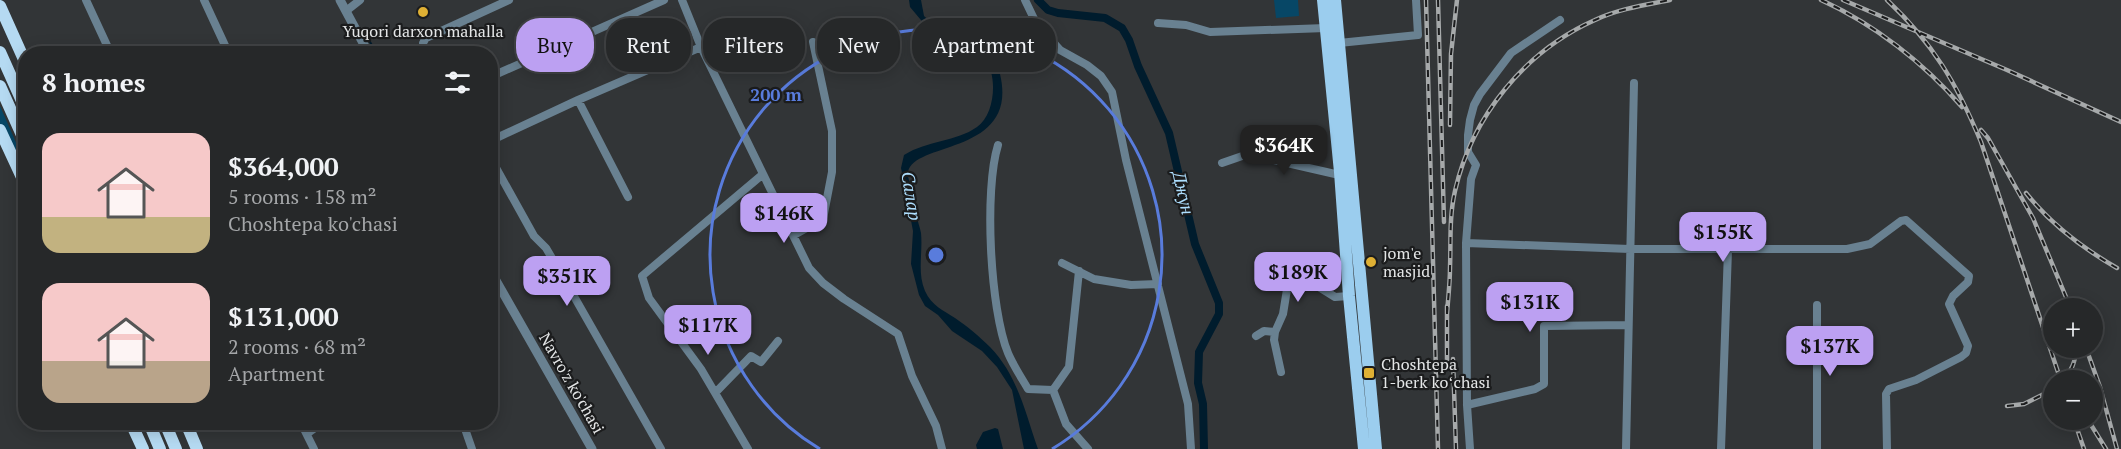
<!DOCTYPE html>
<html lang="en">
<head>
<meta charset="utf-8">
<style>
	body { margin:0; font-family:"PT Serif",serif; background:#323435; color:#f1f3f6; height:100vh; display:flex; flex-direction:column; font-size:22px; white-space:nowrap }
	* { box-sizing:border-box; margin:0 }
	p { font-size:20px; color:#a4a6a8 }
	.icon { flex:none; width:33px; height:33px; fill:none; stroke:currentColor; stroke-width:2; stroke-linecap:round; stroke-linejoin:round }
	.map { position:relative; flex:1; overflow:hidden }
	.panel { position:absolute; left:18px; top:46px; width:480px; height:384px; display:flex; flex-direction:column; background:#262829; border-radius:24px; box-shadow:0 3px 15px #0003,0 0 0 2px #424446 }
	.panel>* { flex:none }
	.top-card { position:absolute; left:516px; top:18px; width:570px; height:54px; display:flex; gap:12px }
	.controls { position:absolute; left:2043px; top:298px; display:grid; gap:12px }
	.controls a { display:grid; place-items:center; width:60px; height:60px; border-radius:50%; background:#262829; box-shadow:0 3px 15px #0003,0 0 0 2px #424446; font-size:30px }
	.price { position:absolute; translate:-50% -51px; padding:0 14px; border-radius:12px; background:#bca0f2; color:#111; font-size:20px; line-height:39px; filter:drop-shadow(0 2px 3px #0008) }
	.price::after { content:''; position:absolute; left:50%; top:36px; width:18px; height:14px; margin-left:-9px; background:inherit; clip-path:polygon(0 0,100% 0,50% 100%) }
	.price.current { background:#222; color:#fff }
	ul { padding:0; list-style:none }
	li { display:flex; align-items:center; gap:18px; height:150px; padding:0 24px }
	li span { display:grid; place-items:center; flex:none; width:168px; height:120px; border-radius:18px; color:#555 }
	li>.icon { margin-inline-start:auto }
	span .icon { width:72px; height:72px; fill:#fffc; stroke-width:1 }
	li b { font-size:26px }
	h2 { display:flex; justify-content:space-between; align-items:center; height:72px; padding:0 24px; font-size:26px }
	.tag { padding:0 21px; border-radius:24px; background:#262829; box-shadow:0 3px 15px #0003,0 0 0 2px #424446; font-size:21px; line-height:54px }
	.tag.current { background:#bca0f2; color:#111 }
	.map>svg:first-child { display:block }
	.green { fill:#074766 }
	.water { fill:#001c2d }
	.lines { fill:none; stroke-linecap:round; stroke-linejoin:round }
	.stream { stroke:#001c2d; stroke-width:2 }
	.canal { stroke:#001c2d; stroke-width:8 }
	.minor { stroke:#698191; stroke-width:8 }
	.tertiary { stroke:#698191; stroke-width:9 }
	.primary { stroke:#9bcdee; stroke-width:12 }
	.trunk { stroke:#b5daf2; stroke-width:12 }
	.rail-casing { stroke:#a6a9aa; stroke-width:4.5 }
	.rail { stroke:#1b1c1d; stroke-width:2; stroke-dasharray:7; stroke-linecap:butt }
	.ring { fill:none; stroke:#597cdc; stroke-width:3 }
	.poi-dot { fill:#dfb034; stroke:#1b1c1d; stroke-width:2 }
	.labels { text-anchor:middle; stroke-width:4.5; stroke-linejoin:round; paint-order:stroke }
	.poi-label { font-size:16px; fill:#e4e6e7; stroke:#1b1c1d; text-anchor:start }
	.street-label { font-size:16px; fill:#e4e6e7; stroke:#1b1c1d }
	.water-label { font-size:18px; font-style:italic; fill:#addefe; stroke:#1b1c1d }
	.centre { fill:#597cdc; stroke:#1b1c1d; stroke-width:3 }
	.ring-label { font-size:18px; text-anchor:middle; font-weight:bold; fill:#597cdc; stroke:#1b1c1d; stroke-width:4.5; stroke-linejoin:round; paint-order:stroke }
</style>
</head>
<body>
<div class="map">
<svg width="2121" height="449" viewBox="0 0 2121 449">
	<rect width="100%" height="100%" fill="#323537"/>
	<path class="green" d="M1274,0h24l1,16 -23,2z
		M0,106l25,57v22l-25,-58z"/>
	<path class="water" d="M909,0h12l3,16 10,9c13,0 35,-5 45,4 11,10 18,31 21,45 20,84 -93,66 -92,101 0,6 5,12 6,17 2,8 1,15 3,23 0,6 3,12 4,18 2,20 -4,39 4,58 7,15 18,19 30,27 12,8 25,19 35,29 28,29 35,65 48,102h-14l-12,-59 -15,-23 -15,-16 -30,-20 -14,-16 -13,-9 -6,-11 -8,-31 2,-33 -12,-63 3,-13c24,-15 52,-13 73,-28 15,-10 19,-38 14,-55 -2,-5 -7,-11 -9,-16 -4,-6 -8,-14 -15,-18 -9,-5 -25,-4 -36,-6l-21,-25z
		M995,428l3,1 5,20h-26l-1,-4 7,-13z"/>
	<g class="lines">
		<path class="stream" d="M366,35l11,19"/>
		<path class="canal" d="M1038,0l10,10 10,3 47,5 17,10 7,12 9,26 31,67 26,111 24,59v11l-20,38 -1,31 5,21 1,45"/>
		<path class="minor" d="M86,0l25,54
			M204,0l25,54
			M682,0l19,47 108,221 14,15 21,16 54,35 14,42 24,50 6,23
			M1025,0l11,23 24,27 27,15 14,11 11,16 14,68 62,244 3,45
			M346,11l14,-11
			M1158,23l28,2 24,7 116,-4
			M1339,43l79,-8 -2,-35
			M429,54l-6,-11 3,-5 83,-38
			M490,77l174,-77
			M578,100l50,97
			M490,141l88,-41 123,-53
			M998,145c-14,45 -8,164 10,208 5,12 13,24 20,36l25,1
			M490,157l44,79 12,12 13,22 102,179
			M1222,163l26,-9 87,20 5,-2
			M794,235l29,-16 9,-47v-41l-19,-89
			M1466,243l164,6h217l23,-5 31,-23 5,-1 63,56 -1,6 -15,14 -4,8 19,42 -2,7 -5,4 -45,23 -27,9 -3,5 1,55
			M1062,263l32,16 37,6 27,-1
			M1817,305v144
			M1256,336l8,-5 11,1
			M1281,372l-7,-32 1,-8 8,-18 7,-43 8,3 37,23 14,-1
			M1053,390l16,-23 10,-96
			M1053,390l13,34 22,25
			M716,392l35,-36 10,6 17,-21
			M1467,405l68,-16 9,-5v-58l84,-1
			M301,423l13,26
			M463,423l9,26
			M308,433l14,-10
			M748,449l-47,-80 -52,-71 -7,-22 121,-102
			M1470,449l-3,-44 -1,-162 5,-64 5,-14 -8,-13v-17l2,-15 4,-15 6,-11 31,-41 49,-33
			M1626,449l8,-366
			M1721,449l7,-199"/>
		<path class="tertiary" d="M340,0l29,54
			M490,270l102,179"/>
		<path class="primary" d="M1323,0l17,172 9,124 15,153
			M1335,0l41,449"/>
		<path class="trunk" d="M0,6l26,58
			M0,52l26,58
			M0,86l26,58
			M0,130l26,56
			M131,423l12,26
			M149,423l11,26
			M165,423l11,26
			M186,423l11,26"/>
		<g class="rail-casing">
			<path id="rail" d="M1426,0l12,449
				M1438,0l6,222
				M1821,0c53,24 103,63 141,107
				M1843,0l164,70 114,52
				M1887,0c46,43 70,84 94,142l80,239
				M1450,125l1,-71 6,-54
				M1981,130l7,8 45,80 38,91
				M2026,193c24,30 58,56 91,75
				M1447,306v62
				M1447,314c1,-15 3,-31 3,-46 1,-26 -1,-51 5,-77 17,-75 70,-140 140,-171 23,-11 50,-15 75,-20
				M2086,348l14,39 17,62
				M1453,359l3,90
				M2063,381c9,-10 12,-20 14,-33
				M2007,406l17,-2 30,-15
				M2074,420l10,29
				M2088,420l18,29"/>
		</g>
		<use href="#rail" class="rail"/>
	</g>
	<path class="ring" d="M820 449A226 226 0 1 1 1052 449"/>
	<g class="poi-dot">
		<circle cx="423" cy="12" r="6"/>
		<circle cx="1371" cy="262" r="6"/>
		<rect x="1363" y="367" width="12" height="12" rx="3"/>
	</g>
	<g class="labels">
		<g class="poi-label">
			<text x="423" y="37" text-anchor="middle">Yuqori darxon mahalla</text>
			<text x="1383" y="259">jom'e<tspan x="1383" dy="18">masjid</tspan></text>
			<text x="1381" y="370">Choshtepa<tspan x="1381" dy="18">1-berk koʻchasi</tspan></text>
		</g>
		<g class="street-label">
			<text transform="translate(572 383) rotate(60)" y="6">Navro'z ko'chasi</text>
		</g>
		<g class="water-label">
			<text transform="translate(1183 193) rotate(77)" y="6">Джун</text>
			<text transform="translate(911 196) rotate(81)" y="6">Салар</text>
		</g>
	</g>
	<circle cx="936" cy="255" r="9" class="centre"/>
	<g class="ring-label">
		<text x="776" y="101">200 m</text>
	</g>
</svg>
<div class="controls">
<a>+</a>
<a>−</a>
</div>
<b class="price current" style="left:1284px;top:176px">$364K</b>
<b class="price" style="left:784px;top:244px">$146K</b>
<b class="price" style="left:1723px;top:263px">$155K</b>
<b class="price" style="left:1298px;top:303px">$189K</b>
<b class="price" style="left:567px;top:307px">$351K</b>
<b class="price" style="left:1530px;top:333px">$131K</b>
<b class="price" style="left:708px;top:356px">$117K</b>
<b class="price" style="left:1830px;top:377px">$137K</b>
<div class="top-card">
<a class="tag current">Buy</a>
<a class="tag">Rent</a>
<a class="tag">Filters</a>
<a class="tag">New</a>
<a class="tag">Apartment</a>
</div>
<section class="panel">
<h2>8 homes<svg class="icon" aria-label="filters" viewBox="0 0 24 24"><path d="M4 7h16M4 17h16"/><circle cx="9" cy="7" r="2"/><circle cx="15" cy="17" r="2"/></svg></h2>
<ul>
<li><span style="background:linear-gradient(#f6c9c9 70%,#c2b280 0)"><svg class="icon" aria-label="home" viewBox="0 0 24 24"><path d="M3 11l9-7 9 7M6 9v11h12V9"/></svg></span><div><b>$364,000</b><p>5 rooms · 158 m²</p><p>Choshtepa ko'chasi</p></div></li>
<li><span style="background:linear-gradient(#f6c9c9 65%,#b9a48a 0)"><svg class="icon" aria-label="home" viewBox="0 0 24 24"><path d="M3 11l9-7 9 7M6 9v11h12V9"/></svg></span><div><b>$131,000</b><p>2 rooms · 68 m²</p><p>Apartment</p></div></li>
</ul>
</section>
</div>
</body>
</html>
